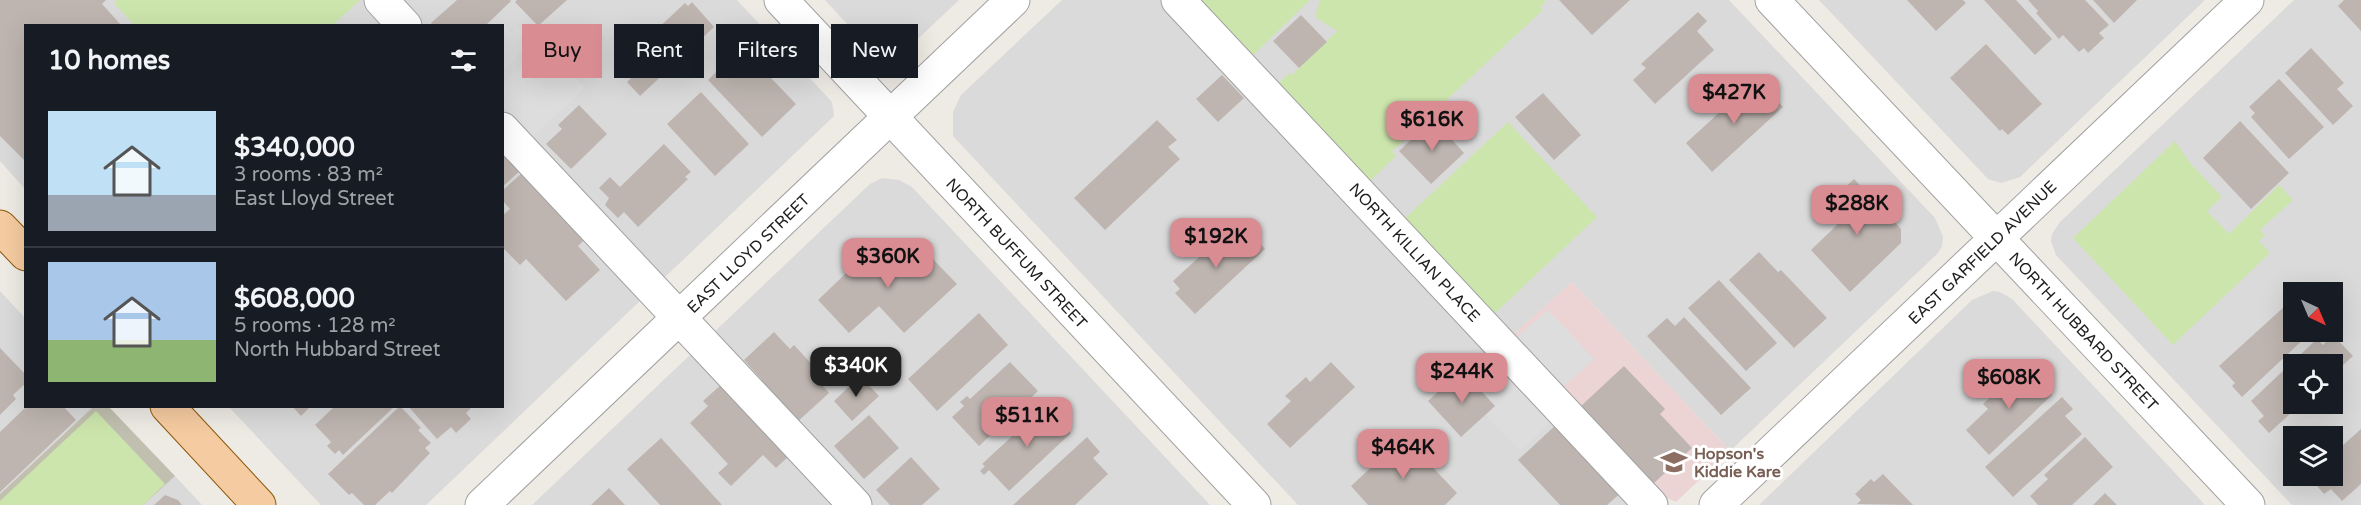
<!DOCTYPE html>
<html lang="en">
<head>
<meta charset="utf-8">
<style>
	body { margin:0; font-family:"Varela Round",sans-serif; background:#20242c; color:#f1f3f6; height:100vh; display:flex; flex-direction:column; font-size:22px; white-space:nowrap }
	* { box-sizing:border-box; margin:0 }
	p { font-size:20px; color:#9ea1a6 }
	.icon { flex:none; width:33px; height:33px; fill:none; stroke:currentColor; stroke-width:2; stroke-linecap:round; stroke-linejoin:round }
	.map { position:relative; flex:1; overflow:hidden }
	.sheet { position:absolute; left:24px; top:24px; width:480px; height:384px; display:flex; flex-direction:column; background:#171b24; border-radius:0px; box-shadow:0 6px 24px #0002 }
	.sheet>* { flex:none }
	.banner { position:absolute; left:522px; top:24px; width:570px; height:54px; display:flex; gap:12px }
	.needle { width:39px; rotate:136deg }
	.controls { position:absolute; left:2283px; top:282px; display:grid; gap:12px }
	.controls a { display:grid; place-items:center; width:60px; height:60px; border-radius:0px; background:#171b24; box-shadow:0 6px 24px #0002; font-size:30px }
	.price { position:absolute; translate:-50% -51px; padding:0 14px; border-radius:12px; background:#da8c93; color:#111; font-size:20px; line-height:39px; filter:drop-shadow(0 2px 3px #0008) }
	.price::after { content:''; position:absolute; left:50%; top:36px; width:18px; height:14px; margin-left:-9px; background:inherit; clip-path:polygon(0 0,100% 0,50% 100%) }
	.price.selected { background:#222; color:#fff }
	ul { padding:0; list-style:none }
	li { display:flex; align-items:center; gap:18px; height:150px; padding:0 24px }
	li+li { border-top:2px solid #363941 }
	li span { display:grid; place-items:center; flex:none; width:168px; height:120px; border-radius:0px; color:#555 }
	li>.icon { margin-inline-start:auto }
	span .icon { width:72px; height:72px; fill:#fffc; stroke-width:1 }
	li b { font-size:26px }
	h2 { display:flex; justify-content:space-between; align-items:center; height:72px; padding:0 24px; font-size:26px }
	.tag { padding:0 21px; border-radius:0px; background:#171b24; box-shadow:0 6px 24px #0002; font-size:21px; line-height:54px }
	.tag.selected { background:#da8c93; color:#111 }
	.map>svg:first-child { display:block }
	.residential { fill:#dbdada; fill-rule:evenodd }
	.commercial { fill:#edd4d4 }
	.construction { fill:#c1c0b0 }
	.grass { fill:#cce5ac }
	.parking { fill:#ddd }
	.building { fill:#beb5b0 }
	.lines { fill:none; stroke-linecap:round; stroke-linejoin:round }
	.minor-casing { stroke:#a1a1a1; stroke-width:35 }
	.major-casing { stroke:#8c580a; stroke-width:35 }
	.minor { stroke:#fff; stroke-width:33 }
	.major { stroke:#f5cba1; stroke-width:33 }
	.labels { text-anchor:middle; stroke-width:6; stroke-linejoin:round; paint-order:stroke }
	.street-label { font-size:16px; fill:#1d1d1d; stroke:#fff }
	.education-label { font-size:16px; font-weight:bold; fill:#785e54; stroke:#fff; text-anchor:start }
</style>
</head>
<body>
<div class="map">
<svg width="2361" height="505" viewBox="0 0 2361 505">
	<rect width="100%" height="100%" fill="#eeeae4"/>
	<path class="residential" d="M0,0h737l95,102 2,14 -408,389h-105l-92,-98 273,-1v-380h-476l-1,163 -25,-28z
		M825,0h134l-55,52 -19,4 -11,-3z
		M1062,0h667l206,218 8,19 -1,9 -4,7 -208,198 -158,-169 -79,72 141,151h-336l-345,-369v-24l8,-17z
		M1819,0h386l-185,177 -19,6 -13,-4z
		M2294,0h67v505h-69l-236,-250 -5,-14 1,-7 8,-12zM2294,292h38v40h-38zM2294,364h38v40h-38zM2294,436h38v40h-38z
		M882,178l17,2 13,7 298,318h-678l338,-321z
		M0,291l25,27 1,88 67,1 -93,87z
		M1993,291l7,1 12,7 193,206h-446l213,-205z
		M175,476l27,29h-59l22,-21z"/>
	<path class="commercial" d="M1572,282l158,169 -54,51 -14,-6 -151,-159z"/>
	<path class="construction" d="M93,407h16l66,69 -32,29h-143v-11z"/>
	<path class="grass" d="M117,0h243l-27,25 -198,1 -21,-23z
		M1195,0h115l-60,58z
		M1320,0h224l2,2 -6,5 3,3 -151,141 4,5 -27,26 -93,-96 13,-13 2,3 46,-45 -22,-14z
		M1508,122l89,95 -106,100 -89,-96z
		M2175,141l16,23 31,33 -15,14 22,23 50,-49 14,15 -33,30 5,5 -6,6 11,12 -97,92 -100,-107z
		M96,411l69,73 -22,21h-143v-4z"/>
	<path class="parking" d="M504,24l8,9 6,-6 14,15 -29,28z
		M545,45l40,43 -57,53 -25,-28v-30z
		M1548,310l46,49 -34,31 -46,-50z
		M1520,383l34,36 -34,32 -34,-36z"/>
	<path class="building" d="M0,0h106l-4,4 20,22h-96v136l-26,-26z
		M457,0h53l1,1 -26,25h-52l-2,-3z
		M517,0h50l-29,26 -23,-24z
		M1559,0h71l-38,35z
		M1907,0h56l3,3 -30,28z
		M1984,0h32l36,39 -17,16z
		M2028,0h57l24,25 -10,8 5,5 -16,15 -4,-5 -5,4 -16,-17 -4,4 -23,-26 2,-2z
		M2093,0h44l-23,23z
		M2344,0h17v31l-23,-25z
		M692,2l22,25 -74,69 -13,-14 9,-9 -12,-13 61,-57 3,3z
		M1698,12l9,9 -10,10 17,19 -59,54 -22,-24 13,-12 -5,-4z
		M1301,15l26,27 -28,26 -26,-27z
		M1986,44l56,60 -34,31 -6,-6 -2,2 -50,-53z
		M741,47l55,57 -34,33 -54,-57z
		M2311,48l33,35 -7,6 16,17 -20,19 -48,-52z
		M1222,75l22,23 -26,24 -22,-23z
		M1757,78l26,29 -71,65 -26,-29z
		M2279,79l45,48 -35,32 -38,-42 4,-4 -6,-6z
		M701,92l48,52 -34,32 -48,-52z
		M1543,93l38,42 -27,25 -39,-43z
		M579,105l28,29 -36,35 -25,-25 16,-15 -4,-4z
		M1433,119l31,34 -33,31 -32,-33z
		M1157,120l20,20 -9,7 12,12 -75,71 -31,-32z
		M2240,121l49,52 -38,36 -48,-51z
		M664,144l27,28 -6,5 3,2 -50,48 -14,-15 -6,6 -13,-13 4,-7 -10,-10 11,-11 10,10z
		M502,152l18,19 -18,16z
		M522,173l66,63 -10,10 22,24 -34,31 -40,-42 -6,6 -18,-18v-31l8,-7 -8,-9v-9z
		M1854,179l47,50v14l-51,49 -39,-42 26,-25 -15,-15z
		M1246,228l19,21 -70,65 -20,-21 5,-4 -7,-8 48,-44 6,8z
		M876,249l31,1 11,10 8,-8 31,32 -53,49 -25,-27 -30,27 -31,-33 47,-45 2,2z
		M1759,252l19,20 3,-2 46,48 -33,30 -65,-68z
		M1719,280l58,63 -31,28 -58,-63z
		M2285,306l9,9v17h12l3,2 -67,63 -10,-11 3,-3 -16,-17z
		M979,313l29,32 -71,66 -29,-32z
		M1684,317l67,71 -30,27 -74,-79 20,-18 8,8z
		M774,332l16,17 4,-4 23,25 -4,4 16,19 -34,31 -37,-40 4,-4 -18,-20z
		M2333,335l20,21 -21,19v-11h-38v40h7l-32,29 -11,-12 6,-5 -13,-15 66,-62 6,6z
		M0,348l26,27v8l-13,12 3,4 -16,16z
		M1010,362l28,29 -59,55 -27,-29 12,-11 -4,-4 7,-6 3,3z
		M1331,362l24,25 -65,61 -23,-24 24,-23 -6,-5 21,-19 4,5z
		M2025,365l27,30 -63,60 -23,-25 22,-21 -5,-5z
		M1624,366l41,43 -5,5 32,34 -38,35 -73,-77z
		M1462,370l33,36 -34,31 -33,-36z
		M860,376l19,20 -27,25 -18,-20z
		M723,383l67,72 -14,13 -13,-13 -32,31 -13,-13 10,-9 -38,-41 18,-17 -5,-5z
		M2062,397l11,12 -8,7 17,18 -69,63 -28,-30z
		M1046,405l25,28 -62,58 -20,-21 -5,5 -4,-4 5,-5 -3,-2z
		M27,406h36l13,14 -76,72v-60z
		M292,406h19l-10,10z
		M335,406h60l-52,49 -4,-5 -4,4 -8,-8 4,-4 -16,-17z
		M400,406l21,22 -3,2 13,13 -6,5 5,5 -38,40 -2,-2 -15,14h-11l-12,-12 -3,2 -21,-21z
		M408,406h65l-7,7 5,6 -15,14 -5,-6 -14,12z
		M869,415l30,33 -35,31 -30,-33z
		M1558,423l64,69 -15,13h-47l-42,-45z
		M2361,429v55l-19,17 -11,-12 -7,5 -15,-17 23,-1v-21z
		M1087,437l13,15 -7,6 15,16 -33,31h-62z
		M1404,437l53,56 -12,12h-77l-17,-19z
		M2085,437l28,30 -41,38h-34l-8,-9 18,-17 -4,-4z
		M661,438l61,67h-62l-33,-36z
		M911,457l29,32 -18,16h-32l-14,-15z
		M1883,474l30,31 -56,-1 4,-4 -6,-6 16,-15 3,3z
		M609,488l16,17h-34z
		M2105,493l12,12h-24z
		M165,495l13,5 4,5h-28z"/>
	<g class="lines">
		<g class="minor-casing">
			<path id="minor" d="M381,0l24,26
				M781,0l473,505
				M1178,0l473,505
				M1772,0l476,505
				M502,129l353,376
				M482,505l531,-505
				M1716,505l531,-505"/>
		</g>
		<g class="major-casing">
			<path id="major" d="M0,227l26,27
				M167,406l92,99"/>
		</g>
		<use href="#minor" class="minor"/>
		<use href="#major" class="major"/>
	</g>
	<defs>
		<g id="school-bare" transform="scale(2.07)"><path d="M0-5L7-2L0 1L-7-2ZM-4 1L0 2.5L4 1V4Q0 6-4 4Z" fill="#8d6e63" stroke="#fff" stroke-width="2.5" paint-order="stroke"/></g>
	</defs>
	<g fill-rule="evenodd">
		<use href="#school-bare" x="1674" y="462"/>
	</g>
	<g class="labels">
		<g class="street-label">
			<text transform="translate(1415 252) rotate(47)" y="6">NORTH KILLIAN PLACE</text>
			<text transform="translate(1982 252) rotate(-44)" y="6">EAST GARFIELD AVENUE</text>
			<text transform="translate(748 253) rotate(-44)" y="6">EAST LLOYD STREET</text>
			<text transform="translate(1017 253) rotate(47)" y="6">NORTH BUFFUM STREET</text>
			<text transform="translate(2084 331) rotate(47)" y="6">NORTH HUBBARD STREET</text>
		</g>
		<g class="education-label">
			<text x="1694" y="459">Hopson's<tspan x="1694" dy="18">Kiddie Kare</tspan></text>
		</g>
	</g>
</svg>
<div class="controls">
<a><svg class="needle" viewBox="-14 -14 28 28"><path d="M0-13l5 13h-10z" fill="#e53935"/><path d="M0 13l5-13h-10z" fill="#9ea1a6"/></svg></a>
<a><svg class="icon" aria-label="locate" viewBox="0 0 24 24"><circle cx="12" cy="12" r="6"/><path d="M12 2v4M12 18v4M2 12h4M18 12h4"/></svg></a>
<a><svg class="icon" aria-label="layers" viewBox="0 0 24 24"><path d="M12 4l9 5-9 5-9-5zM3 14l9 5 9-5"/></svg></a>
</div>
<b class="price" style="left:1734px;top:125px">$427K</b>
<b class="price" style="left:1432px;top:152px">$616K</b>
<b class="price" style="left:1857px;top:236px">$288K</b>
<b class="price" style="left:1216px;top:269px">$192K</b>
<b class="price" style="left:888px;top:289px">$360K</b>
<b class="price selected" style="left:856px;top:398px">$340K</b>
<b class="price" style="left:1462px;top:404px">$244K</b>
<b class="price" style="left:2009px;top:410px">$608K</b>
<b class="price" style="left:1027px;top:448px">$511K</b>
<b class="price" style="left:1403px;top:480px">$464K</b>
<div class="banner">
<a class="tag selected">Buy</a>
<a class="tag">Rent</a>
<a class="tag">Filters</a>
<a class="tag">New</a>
</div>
<section class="sheet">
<h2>10 homes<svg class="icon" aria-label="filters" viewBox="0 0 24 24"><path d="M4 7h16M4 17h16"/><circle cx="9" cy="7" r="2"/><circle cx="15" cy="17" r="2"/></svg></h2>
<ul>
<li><span style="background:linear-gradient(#bfe0f5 70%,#9aa5b1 0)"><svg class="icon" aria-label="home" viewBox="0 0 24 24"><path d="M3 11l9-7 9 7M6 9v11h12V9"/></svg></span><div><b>$340,000</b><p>3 rooms · 83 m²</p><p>East Lloyd Street</p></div></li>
<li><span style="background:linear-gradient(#a9c7e8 65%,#8fb573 0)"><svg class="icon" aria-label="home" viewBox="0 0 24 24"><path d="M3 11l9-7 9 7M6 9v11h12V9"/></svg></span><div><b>$608,000</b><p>5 rooms · 128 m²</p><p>North Hubbard Street</p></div></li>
</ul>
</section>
</div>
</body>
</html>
